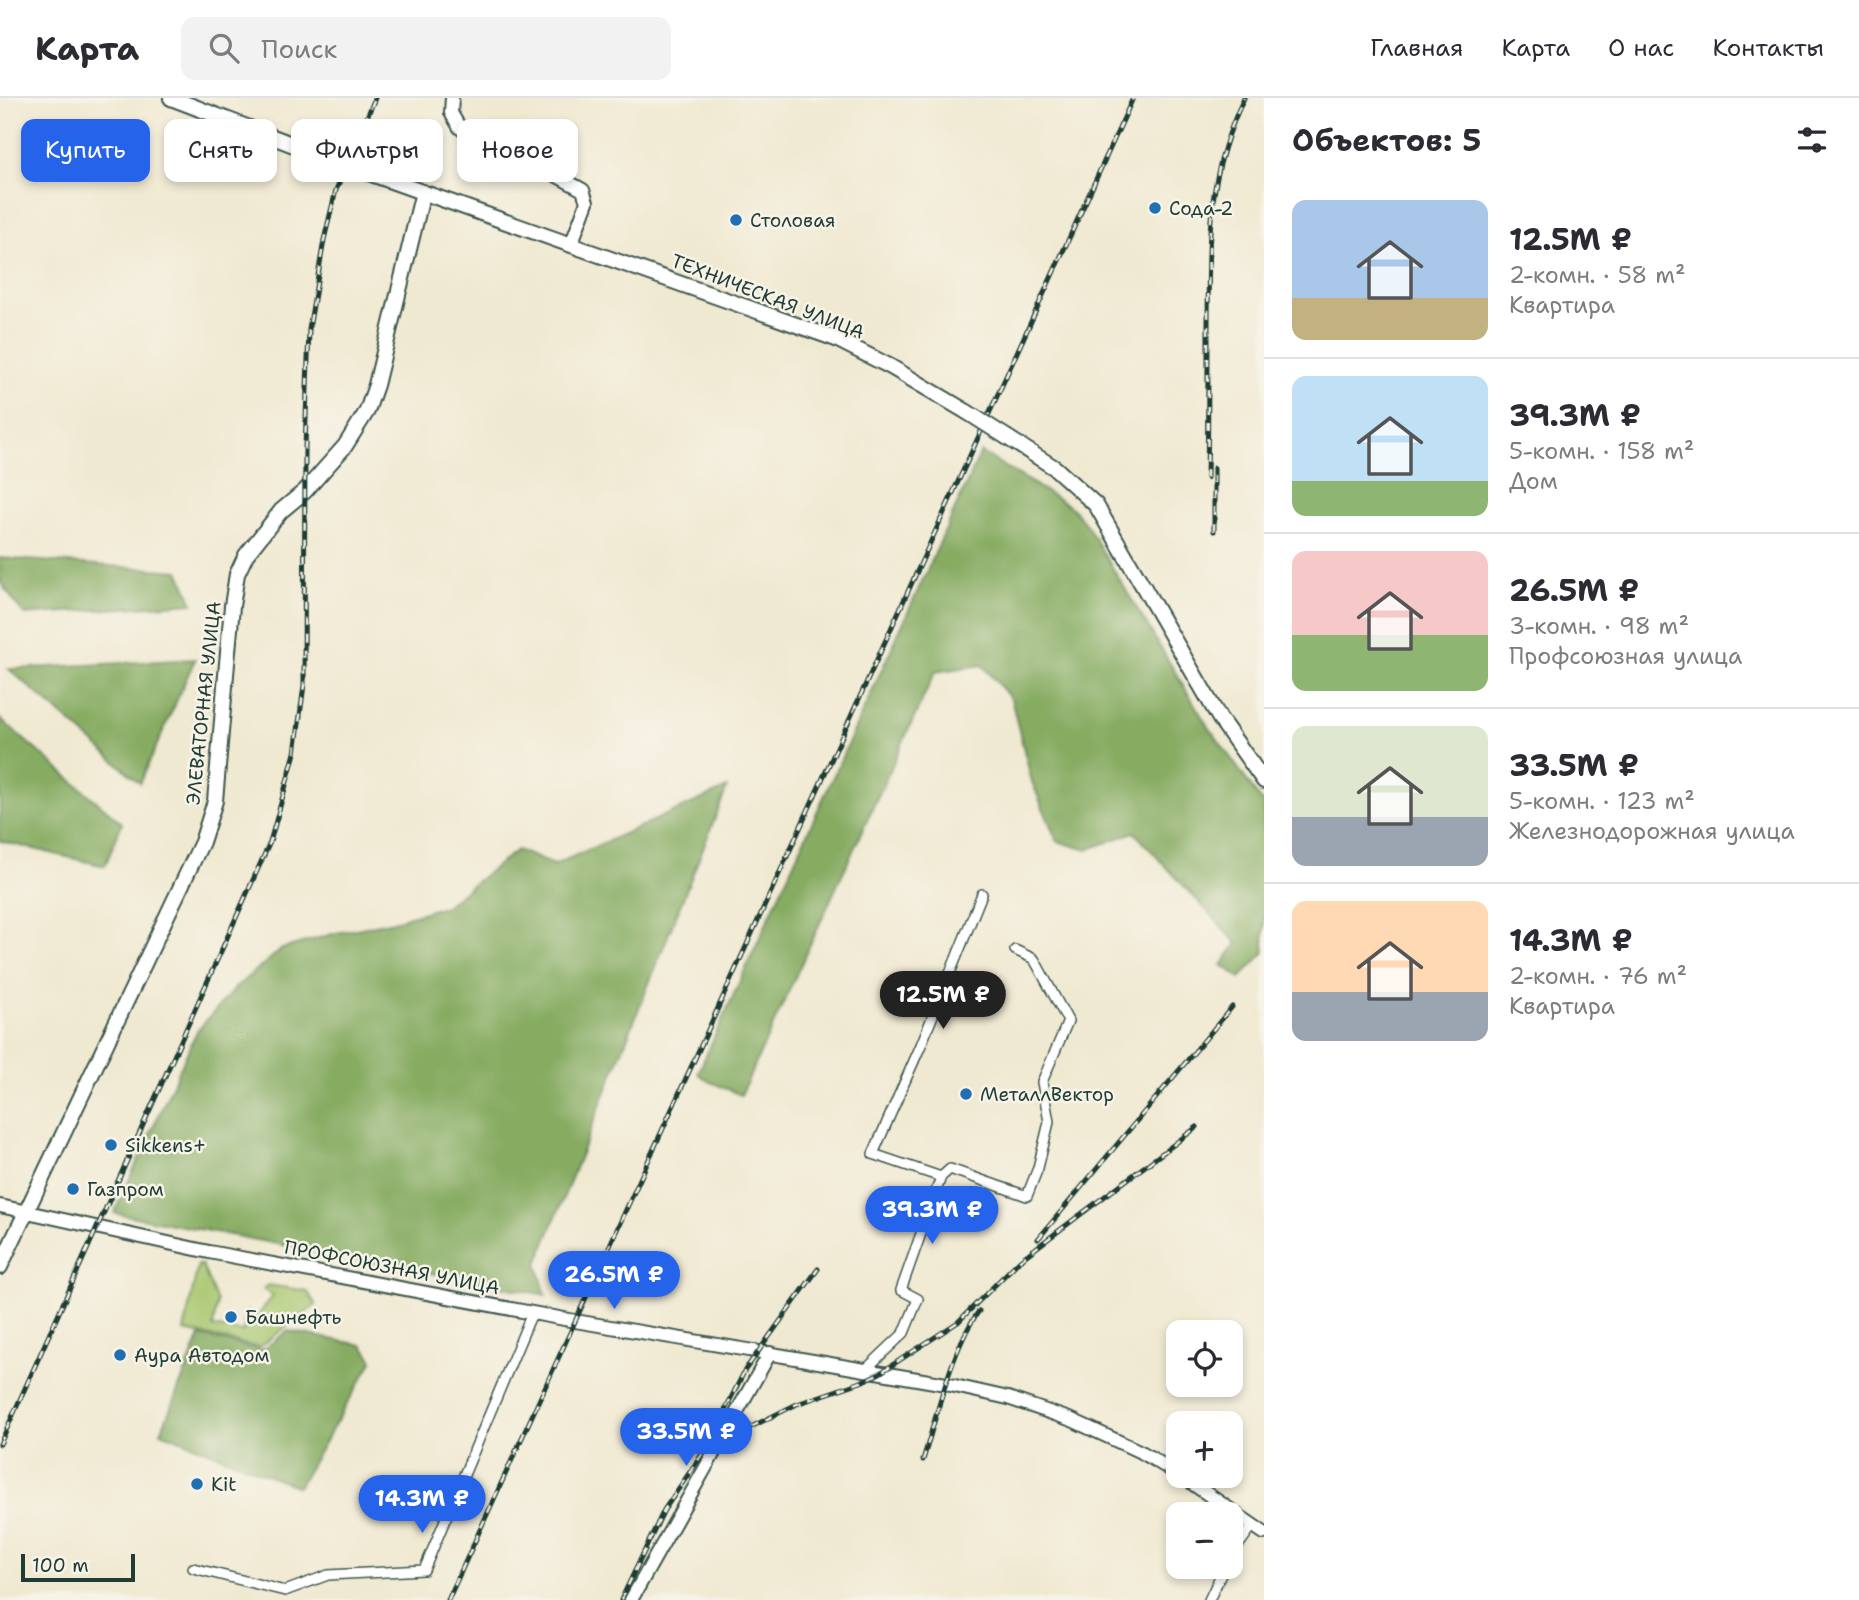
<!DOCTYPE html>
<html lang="ru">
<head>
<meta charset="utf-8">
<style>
	body { margin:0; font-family:"Shantell Sans",sans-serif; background:#f2f2f3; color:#2b2b33; height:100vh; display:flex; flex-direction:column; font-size:26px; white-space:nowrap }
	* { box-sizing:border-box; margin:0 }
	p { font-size:23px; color:#7c7c81 }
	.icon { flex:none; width:38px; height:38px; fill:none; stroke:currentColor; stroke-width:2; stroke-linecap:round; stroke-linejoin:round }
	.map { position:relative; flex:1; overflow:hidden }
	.sheet { display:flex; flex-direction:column; background:#fff; width:595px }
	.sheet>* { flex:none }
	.banner { position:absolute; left:21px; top:21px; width:665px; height:63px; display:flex; gap:14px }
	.controls { position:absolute; left:1166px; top:1222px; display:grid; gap:14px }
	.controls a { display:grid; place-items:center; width:77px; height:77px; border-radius:14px; background:#fff; box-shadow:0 4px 10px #0003; font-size:35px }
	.scale { position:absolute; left:21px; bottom:18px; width:114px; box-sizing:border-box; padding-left:7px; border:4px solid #1f3d34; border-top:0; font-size:19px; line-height:24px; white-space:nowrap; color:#1f3d34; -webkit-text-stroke:5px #f7f3e8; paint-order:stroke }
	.price { position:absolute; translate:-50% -60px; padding:0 16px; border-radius:24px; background:#2563eb; color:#fff; font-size:23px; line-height:46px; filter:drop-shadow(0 2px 4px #0008) }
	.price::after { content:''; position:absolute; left:50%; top:42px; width:21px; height:16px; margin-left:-10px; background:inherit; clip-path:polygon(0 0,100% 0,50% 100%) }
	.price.on { background:#222; color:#fff }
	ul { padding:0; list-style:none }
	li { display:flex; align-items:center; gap:21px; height:175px; padding:0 28px }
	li+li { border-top:2px solid #e1e1e2 }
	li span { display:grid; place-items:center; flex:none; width:196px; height:140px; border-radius:14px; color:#555 }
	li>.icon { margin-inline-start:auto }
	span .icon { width:84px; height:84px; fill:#fffc; stroke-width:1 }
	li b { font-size:30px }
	h2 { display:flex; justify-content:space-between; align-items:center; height:84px; padding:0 28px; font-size:30px }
	.tag { padding:0 24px; border-radius:14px; background:#fff; box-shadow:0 4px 10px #0003; font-size:24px; line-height:63px }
	.tag.on { background:#2563eb; color:#fff }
	header { display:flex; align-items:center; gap:42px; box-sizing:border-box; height:98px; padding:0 35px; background:#fff; border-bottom:2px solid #e1e1e2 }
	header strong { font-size:33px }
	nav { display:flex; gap:38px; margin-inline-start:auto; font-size:24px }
	.search { width:490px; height:63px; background:#f2f2f3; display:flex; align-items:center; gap:18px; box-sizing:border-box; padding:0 24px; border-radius:14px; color:#7c7c81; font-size:26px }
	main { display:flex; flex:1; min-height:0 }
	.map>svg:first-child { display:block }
	.green { fill:#a8c76f; stroke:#648252; stroke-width:2 }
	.forest { fill:#86ac62; stroke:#52744b; stroke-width:2 }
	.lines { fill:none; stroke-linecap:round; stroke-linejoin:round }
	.street-casing { stroke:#3e574c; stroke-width:12 }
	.secondary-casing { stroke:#3e574c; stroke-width:16 }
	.primary-casing { stroke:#3e574c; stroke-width:18 }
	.street { stroke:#fff; stroke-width:9 }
	.secondary { stroke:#fff; stroke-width:12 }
	.primary { stroke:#fff; stroke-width:14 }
	.rail-casing { stroke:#1f3d34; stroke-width:5 }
	.rail { stroke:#f7f3e8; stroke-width:2.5; stroke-dasharray:8; stroke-linecap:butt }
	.primary-bridge-casing { stroke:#3e574c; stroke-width:18; stroke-linecap:butt }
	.primary-bridge { stroke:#fff; stroke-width:14 }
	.poi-dot { fill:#1f6fb2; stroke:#f7f3e8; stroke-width:2.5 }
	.labels { text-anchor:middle; stroke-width:5; stroke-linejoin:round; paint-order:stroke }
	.poi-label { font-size:19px; fill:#1f3d34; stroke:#f7f3e8; text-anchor:start }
	.street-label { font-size:19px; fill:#1f3d34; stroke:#f7f3e8 }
</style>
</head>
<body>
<header>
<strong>Карта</strong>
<div class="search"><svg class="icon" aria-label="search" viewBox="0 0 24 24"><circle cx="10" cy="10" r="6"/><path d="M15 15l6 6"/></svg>Поиск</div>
<nav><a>Главная</a><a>Карта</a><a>О нас</a><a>Контакты</a></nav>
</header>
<main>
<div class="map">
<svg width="1264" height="1502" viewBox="0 0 1264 1502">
	<rect width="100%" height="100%" fill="#f7f3e8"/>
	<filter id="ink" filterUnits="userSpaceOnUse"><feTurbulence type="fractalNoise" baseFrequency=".0143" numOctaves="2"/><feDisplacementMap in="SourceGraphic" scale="14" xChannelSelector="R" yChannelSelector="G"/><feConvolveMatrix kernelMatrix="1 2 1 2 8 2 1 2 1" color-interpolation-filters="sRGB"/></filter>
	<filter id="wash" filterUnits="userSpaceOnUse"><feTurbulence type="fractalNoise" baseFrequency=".00686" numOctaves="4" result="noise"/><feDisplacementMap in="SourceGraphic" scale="28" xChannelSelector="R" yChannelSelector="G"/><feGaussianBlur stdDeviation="1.57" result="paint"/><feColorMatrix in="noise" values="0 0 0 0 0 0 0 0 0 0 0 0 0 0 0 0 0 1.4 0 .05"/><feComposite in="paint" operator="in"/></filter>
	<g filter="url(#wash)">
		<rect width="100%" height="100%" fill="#f0e9d1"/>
		<path class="green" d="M198,1167h4l15,37 -4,25 30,5 3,-19 2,-2 8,7 17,-22 -10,-7 5,-4 39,6 9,14 -57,42 -75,-16z"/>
		<path class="forest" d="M981,354l90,55 17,20 116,193 60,85v148l-24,25 -18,-13 15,-22 -103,-111 -47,18 -30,-9 -25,-59 -21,-83 -29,-34 -47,7 -194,423 -33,-14 -10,-8z
			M0,460l179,13 14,32 -169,12 -24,-33z
			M195,561l-55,124 -131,-114z
			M0,621l122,104 -17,43 -105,-25z
			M727,690l-190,476 9,31 -432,-82 83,-182 40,-45 45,-37 50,-15 62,-13 51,-15 72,-56 37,15z
			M288,1233l74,14 11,15 -75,127 -137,-55 39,-96 62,14z"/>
	</g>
	<g filter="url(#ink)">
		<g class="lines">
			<g class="street-casing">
				<path id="street" d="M941,1079l9,-8 77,27 11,-28 11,-46 -7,-40 26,-61 -34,-62 -19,-9
					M865,1272l39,-37 14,-34 -17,-9 40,-113 -68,-23 48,-109 61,-151
					M1230,1459l23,-32
					M193,1470l92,23 43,-16 96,-5 108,-257
					M1209,1502l16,-34"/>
			</g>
			<g class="secondary-casing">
				<path id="secondary" d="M452,0l-1,15 9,15 55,25 68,37 4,12 -16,43
					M0,1108l209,46 366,69 203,34 168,29 62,14 64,22 71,33 35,21
					M1180,1377l84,58
					M631,1502l139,-247"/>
			</g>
			<g class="primary-casing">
				<path id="primary" d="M171,0l175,67 490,174 55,28 76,45
					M1008,340l47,30 41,37 124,214 44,62
					M0,1169l202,-425 13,-41 17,-195 5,-32 9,-19 35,-44 24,-20 40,-45 22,-35 9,-26 47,-193"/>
			</g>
			<use href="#street" class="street"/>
			<use href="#secondary" class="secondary"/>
			<use href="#primary" class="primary"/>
			<g class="rail-casing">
				<path id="rail" d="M1207,380c1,-52 1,-103 1,-155 1,-85 -2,-146 36,-225
					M1214,433v-63
					M1038,1141l194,-232
					M0,1346l270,-602 25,-89 9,-68 1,-237 4,-119 15,-89 12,-50 39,-92
					M705,1352l40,-80 73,-101
					M923,1362c13,-42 30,-115 56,-149
					M448,1502l685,-1502
					M621,1502l43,-90 41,-60 92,-46 64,-22 19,-9 78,-51 62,-62 177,-133"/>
			</g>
			<use href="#rail" class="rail"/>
			<g class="primary-bridge-casing">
				<path id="primary-bridge" d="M967,314l41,26"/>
			</g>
			<use href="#primary-bridge" class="primary-bridge"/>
		</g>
	</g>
	<g class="poi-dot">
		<circle cx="1155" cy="110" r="7"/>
		<circle cx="736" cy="122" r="7"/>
		<circle cx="966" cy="996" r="7"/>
		<circle cx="111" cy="1047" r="7"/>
		<circle cx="73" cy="1091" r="7"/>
		<circle cx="231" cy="1219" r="7"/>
		<circle cx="120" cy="1257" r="7"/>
		<circle cx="197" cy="1386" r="7"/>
	</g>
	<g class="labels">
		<g class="poi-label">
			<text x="1169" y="117">Сода-2</text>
			<text x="750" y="129">Столовая</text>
			<text x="980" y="1003">МеталлВектор</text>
			<text x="125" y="1054">Sikkens+</text>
			<text x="87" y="1098">Газпром</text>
			<text x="245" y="1226">Башнефть</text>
			<text x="134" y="1264">Аура Автодом</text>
			<text x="211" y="1393">Kit</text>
		</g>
		<g class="street-label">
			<text transform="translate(768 198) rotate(21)" y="7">ТЕХНИЧЕСКАЯ УЛИЦА</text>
			<text transform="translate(203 605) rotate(-84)" y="7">ЭЛЕВАТОРНАЯ УЛИЦА</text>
			<text transform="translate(392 1169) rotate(11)" y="7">ПРОФСОЮЗНАЯ УЛИЦА</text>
		</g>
	</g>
</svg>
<div class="controls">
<a><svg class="icon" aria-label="locate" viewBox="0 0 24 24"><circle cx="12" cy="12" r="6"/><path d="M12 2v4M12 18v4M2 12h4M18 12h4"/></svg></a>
<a>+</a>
<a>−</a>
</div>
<div class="scale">100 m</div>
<b class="price on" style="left:943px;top:933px">12.5M ₽</b>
<b class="price" style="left:932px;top:1148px">39.3M ₽</b>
<b class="price" style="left:614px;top:1213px">26.5M ₽</b>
<b class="price" style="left:686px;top:1370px">33.5M ₽</b>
<b class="price" style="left:422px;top:1437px">14.3M ₽</b>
<div class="banner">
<a class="tag on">Купить</a>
<a class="tag">Снять</a>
<a class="tag">Фильтры</a>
<a class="tag">Новое</a>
</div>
</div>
<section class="sheet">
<h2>Объектов: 5<svg class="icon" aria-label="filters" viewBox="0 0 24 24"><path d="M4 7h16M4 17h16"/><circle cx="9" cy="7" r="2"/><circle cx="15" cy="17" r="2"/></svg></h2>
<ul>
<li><span style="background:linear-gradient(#a9c7e8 70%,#c2b280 0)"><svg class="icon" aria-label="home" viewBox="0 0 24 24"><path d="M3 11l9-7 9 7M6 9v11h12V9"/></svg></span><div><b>12.5M ₽</b><p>2-комн. · 58 m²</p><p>Квартира</p></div></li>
<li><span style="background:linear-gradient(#bfe0f5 75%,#8fb573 0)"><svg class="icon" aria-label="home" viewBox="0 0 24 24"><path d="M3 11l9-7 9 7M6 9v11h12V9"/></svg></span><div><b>39.3M ₽</b><p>5-комн. · 158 m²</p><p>Дом</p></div></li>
<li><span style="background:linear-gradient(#f6c9c9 60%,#8fb573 0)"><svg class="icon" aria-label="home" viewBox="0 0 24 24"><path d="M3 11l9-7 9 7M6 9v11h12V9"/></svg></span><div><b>26.5M ₽</b><p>3-комн. · 98 m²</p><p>Профсоюзная улица</p></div></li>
<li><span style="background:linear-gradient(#dfe7d0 65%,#9aa5b1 0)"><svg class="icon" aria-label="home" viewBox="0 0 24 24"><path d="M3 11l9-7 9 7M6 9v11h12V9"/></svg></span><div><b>33.5M ₽</b><p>5-комн. · 123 m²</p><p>Железнодорожная улица</p></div></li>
<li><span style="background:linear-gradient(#ffd9b3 65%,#9aa5b1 0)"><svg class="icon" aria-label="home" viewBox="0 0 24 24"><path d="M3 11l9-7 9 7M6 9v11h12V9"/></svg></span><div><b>14.3M ₽</b><p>2-комн. · 76 m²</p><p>Квартира</p></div></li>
</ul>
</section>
</main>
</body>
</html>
